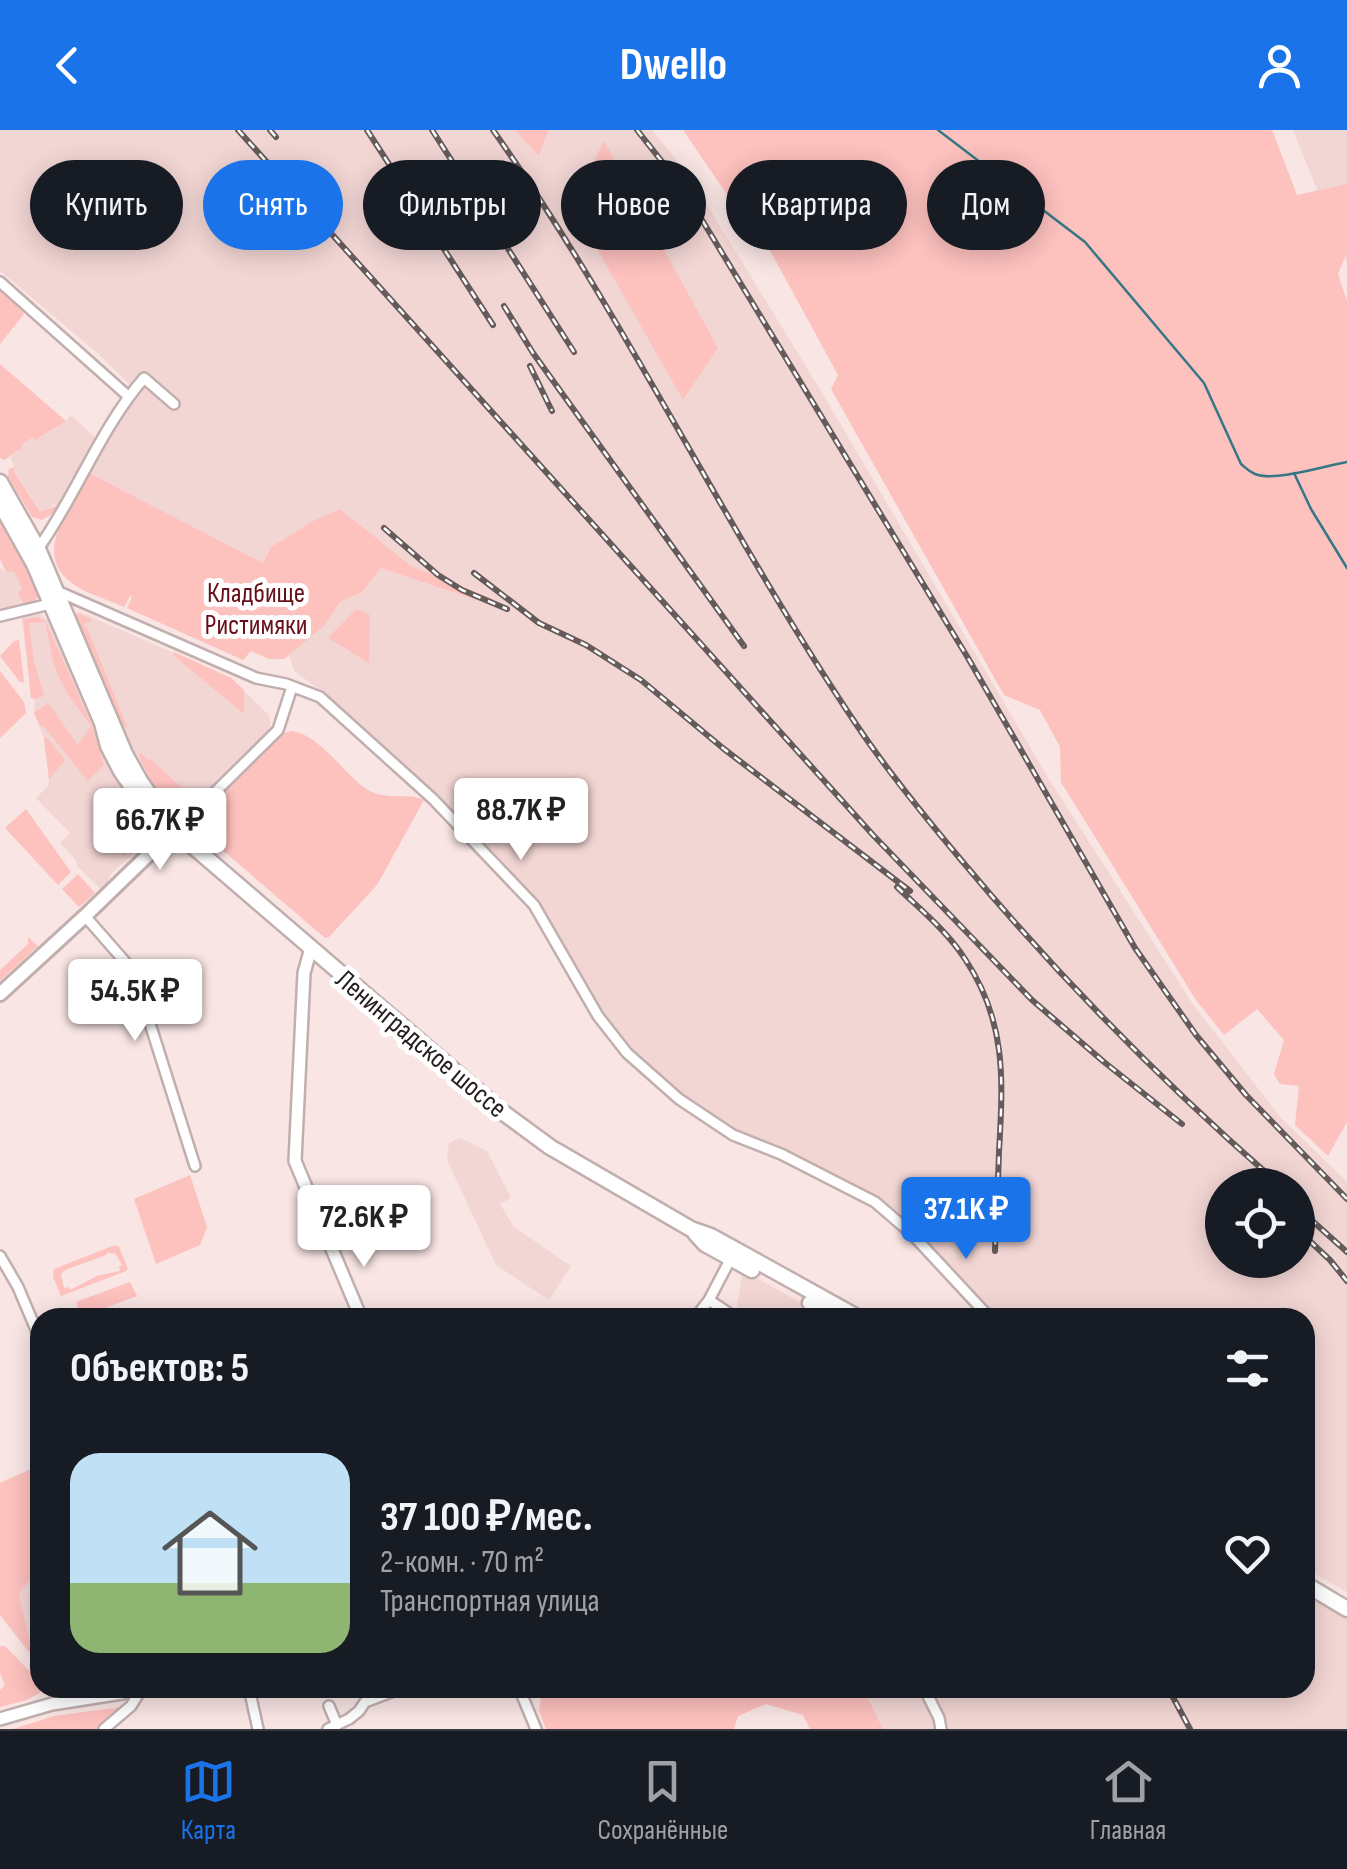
<!DOCTYPE html>
<html lang="ru">
<head>
<meta charset="utf-8">
<style>
	body { margin:0; font-family:"Sofia Sans Condensed",sans-serif; background:#242831; color:#f1f3f6; height:100vh; display:flex; flex-direction:column; font-size:38px; white-space:nowrap }
	* { box-sizing:border-box; margin:0 }
	p { font-size:32px; color:#9ea1a6 }
	.icon { flex:none; width:55px; height:55px; fill:none; stroke:currentColor; stroke-width:2; stroke-linecap:round; stroke-linejoin:round }
	.map { position:relative; flex:1; overflow:hidden }
	.sheet { position:absolute; left:30px; top:1178px; width:1285px; height:390px; display:flex; flex-direction:column; background:#171b24; border-radius:30px; box-shadow:0 5px 25px #0003 }
	.sheet>* { flex:none }
	.guide { position:absolute; left:30px; top:30px; width:1288px; height:90px; display:flex; gap:20px }
	.tools { position:absolute; left:1205px; top:1038px; display:grid; gap:20px }
	.tools a { display:grid; place-items:center; width:110px; height:110px; border-radius:50%; background:#171b24; box-shadow:0 5px 25px #0003; font-size:50px }
	.price { position:absolute; translate:-50% -85px; padding:0 22px; border-radius:10px; background:#fff; color:#222; font-size:32px; line-height:65px; filter:drop-shadow(0 2px 5px #0008) }
	.price::after { content:''; position:absolute; left:50%; top:60px; width:30px; height:22px; margin-left:-15px; background:inherit; clip-path:polygon(0 0,100% 0,50% 100%) }
	.price.active { background:#1a73e8; color:#fff }
	ul { padding:0; list-style:none }
	li { display:flex; align-items:center; gap:30px; height:250px; padding:0 40px }
	li span { display:grid; place-items:center; flex:none; width:280px; height:200px; border-radius:30px; color:#555 }
	li>.icon { margin-inline-start:auto }
	span .icon { width:120px; height:120px; fill:#fffc; stroke-width:1 }
	li b { font-size:42px }
	h2 { display:flex; justify-content:space-between; align-items:center; height:120px; padding:0 40px; font-size:42px }
	.pill { padding:0 35px; border-radius:45px; background:#171b24; box-shadow:0 5px 25px #0003; font-size:35px; line-height:90px }
	.pill.active { background:#1a73e8; color:#fff }
	header { display:flex; justify-content:space-between; align-items:center; height:130px; padding:0 40px; background:#1a73e8; color:#fff; font-size:45px; font-weight:700 }
	.dock { display:flex; justify-content:space-around; align-items:center; height:140px; border-top:2px solid #363941; background:#171b24; font-size:28px; color:#9ea1a6 }
	.dock a { display:grid; justify-items:center; gap:5px }
	.dock .active { color:#1a73e8 }
	.map>svg:first-child { display:block }
	.built { fill:#f2d6d4; fill-rule:evenodd }
	.green { fill:#fdc1be; fill-rule:evenodd }
	.lines { fill:none; stroke-linecap:round; stroke-linejoin:round }
	.stream { stroke:#357786; stroke-width:2.5 }
	.minor-casing { stroke:#c1afae; stroke-width:14 }
	.tertiary-casing { stroke:#c1afae; stroke-width:16 }
	.secondary-casing { stroke:#c1afae; stroke-width:18 }
	.primary-casing { stroke:#c1afae; stroke-width:19 }
	.minor { stroke:#fff; stroke-width:9 }
	.tertiary { stroke:#fff; stroke-width:11 }
	.secondary { stroke:#fff; stroke-width:12 }
	.primary { stroke:#fff; stroke-width:14 }
	.rail-casing { stroke:#655b5a; stroke-width:6 }
	.rail { stroke:#fff; stroke-width:2.5; stroke-dasharray:8; stroke-linecap:butt }
	.labels { text-anchor:middle; stroke-width:10; stroke-linejoin:round; paint-order:stroke }
	.park-label { font-size:28px; fill:#660f18; stroke:#fff }
	.street-label { font-size:28px; fill:#251e1e; stroke:#fff }
</style>
</head>
<body>
<header><svg class="icon" aria-label="back" viewBox="0 0 24 24"><path d="M15 5l-7 7 7 7"/></svg>Dwello<svg class="icon" aria-label="person" viewBox="0 0 24 24"><circle cx="12" cy="8" r="4"/><path d="M4 21q1-7 8-7t8 7"/></svg></header>
<div class="map">
<svg width="1347" height="1599" viewBox="0 0 1347 1599">
	<rect width="100%" height="100%" fill="#f8e5e4"/>
	<path class="built" d="M0,0h652l38,47 131,214 226,385 145,227 89,115 66,64v410l-42,-24v-250l-309,-1 -79,-87 -40,-33 -94,-47 -48,-20 -51,-34 -54,-47 -27,-34 -65,-112 -102,-107 -117,-107 -25,-18 -5,-17 35,-28 16,-24 22,-10 19,-24 110,37 4,-7 -84,-32 -71,-57 -27,12 -42,26 -8,16 -174,-90 28,-50 21,-30 -37,-37 -101,-85zM1222,1055h76v75h-76z
		M1293,0h54v134z
		M71,285l27,25 -38,69 -5,-5 -14,9 -27,-43 1,-2 -5,-11 12,-9 -2,-3 13,-8 3,2 30,-18z
		M0,438l6,4 8,-2 9,18 -2,14 3,3 -24,6z
		M80,482l151,66 38,37 2,17 -80,78 -17,2 -19,-18 -33,-65 -50,-114z
		M40,484l9,7 35,79 12,28 3,17 9,20 11,18 34,43 -1,10 -42,39 -3,9 -6,5 -24,-23 -1,-6 -16,-17 10,-10 -34,-35 12,-12 1,-7 -5,-41 -10,-25 1,-13 -4,-2 -9,-81z
		M460,1008l27,13 24,47 -11,6 14,23 57,39 -22,34 -53,-35 -49,-105 2,-17z
		M743,1140l83,47h-78l-11,-10z
		M31,1339l9,21v176l-40,-51v-132z
		M1305,1461l42,24v114h-464l-20,-41h442z"/>
	<path class="green" d="M515,0h33l-9,26z
		M683,0h589l25,65 50,-11v68l-9,22 9,27v821l-19,34 -33,-31 4,-39 -19,-2 -6,-10 10,-34 -27,-31 -33,26 -28,-35 -135,-218 -1,-35 -20,-37 -36,-15 -173,-306 7,-14 -77,-141 -10,-4z
		M604,11l114,207 -35,52 -111,-195z
		M0,161l14,11 10,12 -24,30z
		M0,234l66,57 -31,19 -2,-3 -12,8 1,3 -18,12 -4,-2z
		M15,337l-1,4 26,41 18,-7 -6,9 -10,6 -10,-3 -24,-40 1,-8z
		M89,343l174,90 8,-16 42,-26 27,-12 71,57 84,33 -4,6 -110,-37 -19,24 -22,10 -16,24 -40,33h-15l-18,-8 -8,9 -116,-52 5,-11 -2,-1 -6,11c-17,-8 -42,-14 -57,-28 -33,-30 6,-76 22,-106z
		M0,389l18,29 20,43v6l-9,10 -5,-2 -6,-12 4,-5 -8,-17 -8,1 -6,-13z
		M356,479l14,6 -1,48 -41,-25z
		M80,484l12,6 -9,5 4,3 41,101 -10,-7 -45,-103 2,-4z
		M39,487l7,5 46,104 12,39 -16,16 -43,-53 -5,-2 -6,-13 14,-10 30,42 13,-19c-13,-18 -27,-35 -35,-56 -5,-15 -7,-32 -11,-48l-16,1 5,39 10,33 -7,4 -6,-1 -8,-79z
		M19,510l5,41 -1,2 -4,-2 -19,-25 14,-15z
		M174,522l57,26 13,12v24l-71,-59z
		M0,541l24,31 2,11 -26,25z
		M291,601c29,3 53,44 77,59 18,11 40,2 56,10l-47,85 -48,52 -4,1 -119,-102 -8,-13 2,-12 74,-72 8,-5z
		M46,607l19,23 -16,19 -5,-41z
		M141,623l7,7 2,-1 47,42c-32,26 -47,-23 -59,-47z
		M110,657l34,37 -37,-2 10,-9 -16,-17z
		M26,679l45,63 -13,13 -53,-57z
		M107,706l38,1 -21,19 -18,-18z
		M78,744l17,19 -16,14 -17,-18z
		M28,807l10,9 -38,35v-11l28,-26z
		M190,1045l17,52 -7,18 -44,19 -22,-65z
		M115,1115l4,2 9,22 -2,2 -65,25 -8,-19 1,-8zM109,1122l2,2 4,-1 7,12 -3,2 1,4 -23,5 -27,14 -2,-3 -4,1 -3,-14 4,-4 39,-14z
		M130,1152l7,14 -56,21 -5,-15z
		M31,1339l9,21v83l-18,15 -3,8 14,58 7,12 -40,-51v-132z
		M0,1516h5l35,36 1,10 -14,8 -27,7v-17l5,-5 -5,-12z
		M566,1558h297l20,41h-73l-7,-14 -37,-11 -28,12 -4,13h-188l-7,-18 2,-14z
		M121,1577l-25,22h-83l41,-13z"/>
	<g class="lines">
		<path class="stream" d="M938,0l147,112 119,141 37,81c5,4 7,7 14,10 20,8 69,-8 92,-12
			M1294,343l17,36 36,59"/>
		<g class="minor-casing">
			<path id="minor" d="M0,152l128,114
				M38,419c39,-55 62,-120 106,-171l30,26
				M57,461l199,87 30,6 34,13 113,102 101,106 64,111 29,37 52,46 54,36 48,19 94,48 36,31 79,85
				M0,486l50,-12
				M174,700l23,-20 81,-80 14,-43
				M85,786l42,48 8,12 60,190
				M0,1126l18,31 22,52
				M709,1170l27,18
				M695,1188l14,-18 23,-44
				M249,1558l9,41
				M519,1558l17,41
				M924,1558l15,30 2,11
				M329,1576l8,19
				M104,1599l27,-23 11,-18
				M328,1599l21,-10 10,-8 6,-9 37,-14"/>
		</g>
		<g class="tertiary-casing">
			<path id="tertiary" d="M311,818l-7,25 -9,188 66,157
				M0,1589l52,-15 70,-11 17,-5"/>
		</g>
		<g class="secondary-casing">
			<path id="secondary" d="M0,864l85,-78 89,-86"/>
		</g>
		<g class="primary-casing">
			<path id="primary" d="M0,352l38,67 87,205 15,27 31,44
				M0,373l34,61 68,159 6,23 13,25 31,45 22,14 327,281 49,36 141,82 20,7 148,82
				M695,1103l10,11 47,26
				M810,1173l26,15
				M1305,1454l42,25"/>
		</g>
		<use href="#minor" class="minor"/>
		<use href="#tertiary" class="tertiary"/>
		<use href="#secondary" class="secondary"/>
		<use href="#primary" class="primary"/>
		<g class="rail-casing">
			<path id="rail" d="M238,0l635,705 159,165 72,62 78,62
				M270,0l6,7
				M367,0l126,195
				M432,0l142,222
				M493,0c133,189 234,402 363,594 32,48 69,93 106,137 97,116 204,225 318,324
				M637,0l45,57 286,471 167,290 61,87 50,60 101,104
				M504,176l29,47 211,293
				M530,236l22,45
				M384,398l54,47 24,15 45,19
				M474,443l65,50 47,22 55,35 83,69 186,142
				M897,757c24,23 50,44 68,72 42,63 38,121 34,193 -1,33 -3,66 -4,99
				M1298,1078l49,44
				M1298,1100l32,30 17,21
				M1168,1558l22,41"/>
		</g>
		<use href="#rail" class="rail"/>
	</g>
	<g class="labels">
		<g class="park-label">
			<text x="256" y="472">Кладбище<tspan x="256" dy="32">Ристимяки</tspan></text>
		</g>
		<g class="street-label">
			<text transform="translate(422 913) rotate(40)" y="10">Ленинградское шоссе</text>
		</g>
	</g>
</svg>
<div class="tools">
<a><svg class="icon" aria-label="locate" viewBox="0 0 24 24"><circle cx="12" cy="12" r="6"/><path d="M12 2v4M12 18v4M2 12h4M18 12h4"/></svg></a>
</div>
<b class="price" style="left:521px;top:733px">88.7K ₽</b>
<b class="price" style="left:160px;top:743px">66.7K ₽</b>
<b class="price" style="left:135px;top:914px">54.5K ₽</b>
<b class="price active" style="left:966px;top:1132px">37.1K ₽</b>
<b class="price" style="left:364px;top:1140px">72.6K ₽</b>
<div class="guide">
<a class="pill">Купить</a>
<a class="pill active">Снять</a>
<a class="pill">Фильтры</a>
<a class="pill">Новое</a>
<a class="pill">Квартира</a>
<a class="pill">Дом</a>
</div>
<section class="sheet">
<h2>Объектов: 5<svg class="icon" aria-label="filters" viewBox="0 0 24 24"><path d="M4 7h16M4 17h16"/><circle cx="9" cy="7" r="2"/><circle cx="15" cy="17" r="2"/></svg></h2>
<ul>
<li><span style="background:linear-gradient(#bfe0f5 65%,#8fb573 0)"><svg class="icon" aria-label="home" viewBox="0 0 24 24"><path d="M3 11l9-7 9 7M6 9v11h12V9"/></svg></span><div><b>37 100 ₽/мес.</b><p>2-комн. · 70 m²</p><p>Транспортная улица</p></div><svg class="icon" aria-label="heart" viewBox="0 0 24 24"><path d="M12 20l-8-8c-3-5 5-10 8-4 3-6 11-1 8 4z"/></svg></li>
</ul>
</section>
</div>
<nav class="dock">
<a class="active"><svg class="icon" aria-label="map" viewBox="0 0 24 24"><path d="M3 6l6-2 6 2 6-2v14l-6 2-6-2-6 2zM9 4v14M15 6v14"/></svg>Карта</a>
<a><svg class="icon" aria-label="saved" viewBox="0 0 24 24"><path d="M7 4h10v16l-5-4-5 4z"/></svg>Сохранённые</a>
<a><svg class="icon" aria-label="home" viewBox="0 0 24 24"><path d="M3 11l9-7 9 7M6 9v11h12V9"/></svg>Главная</a>
</nav>
</body>
</html>
